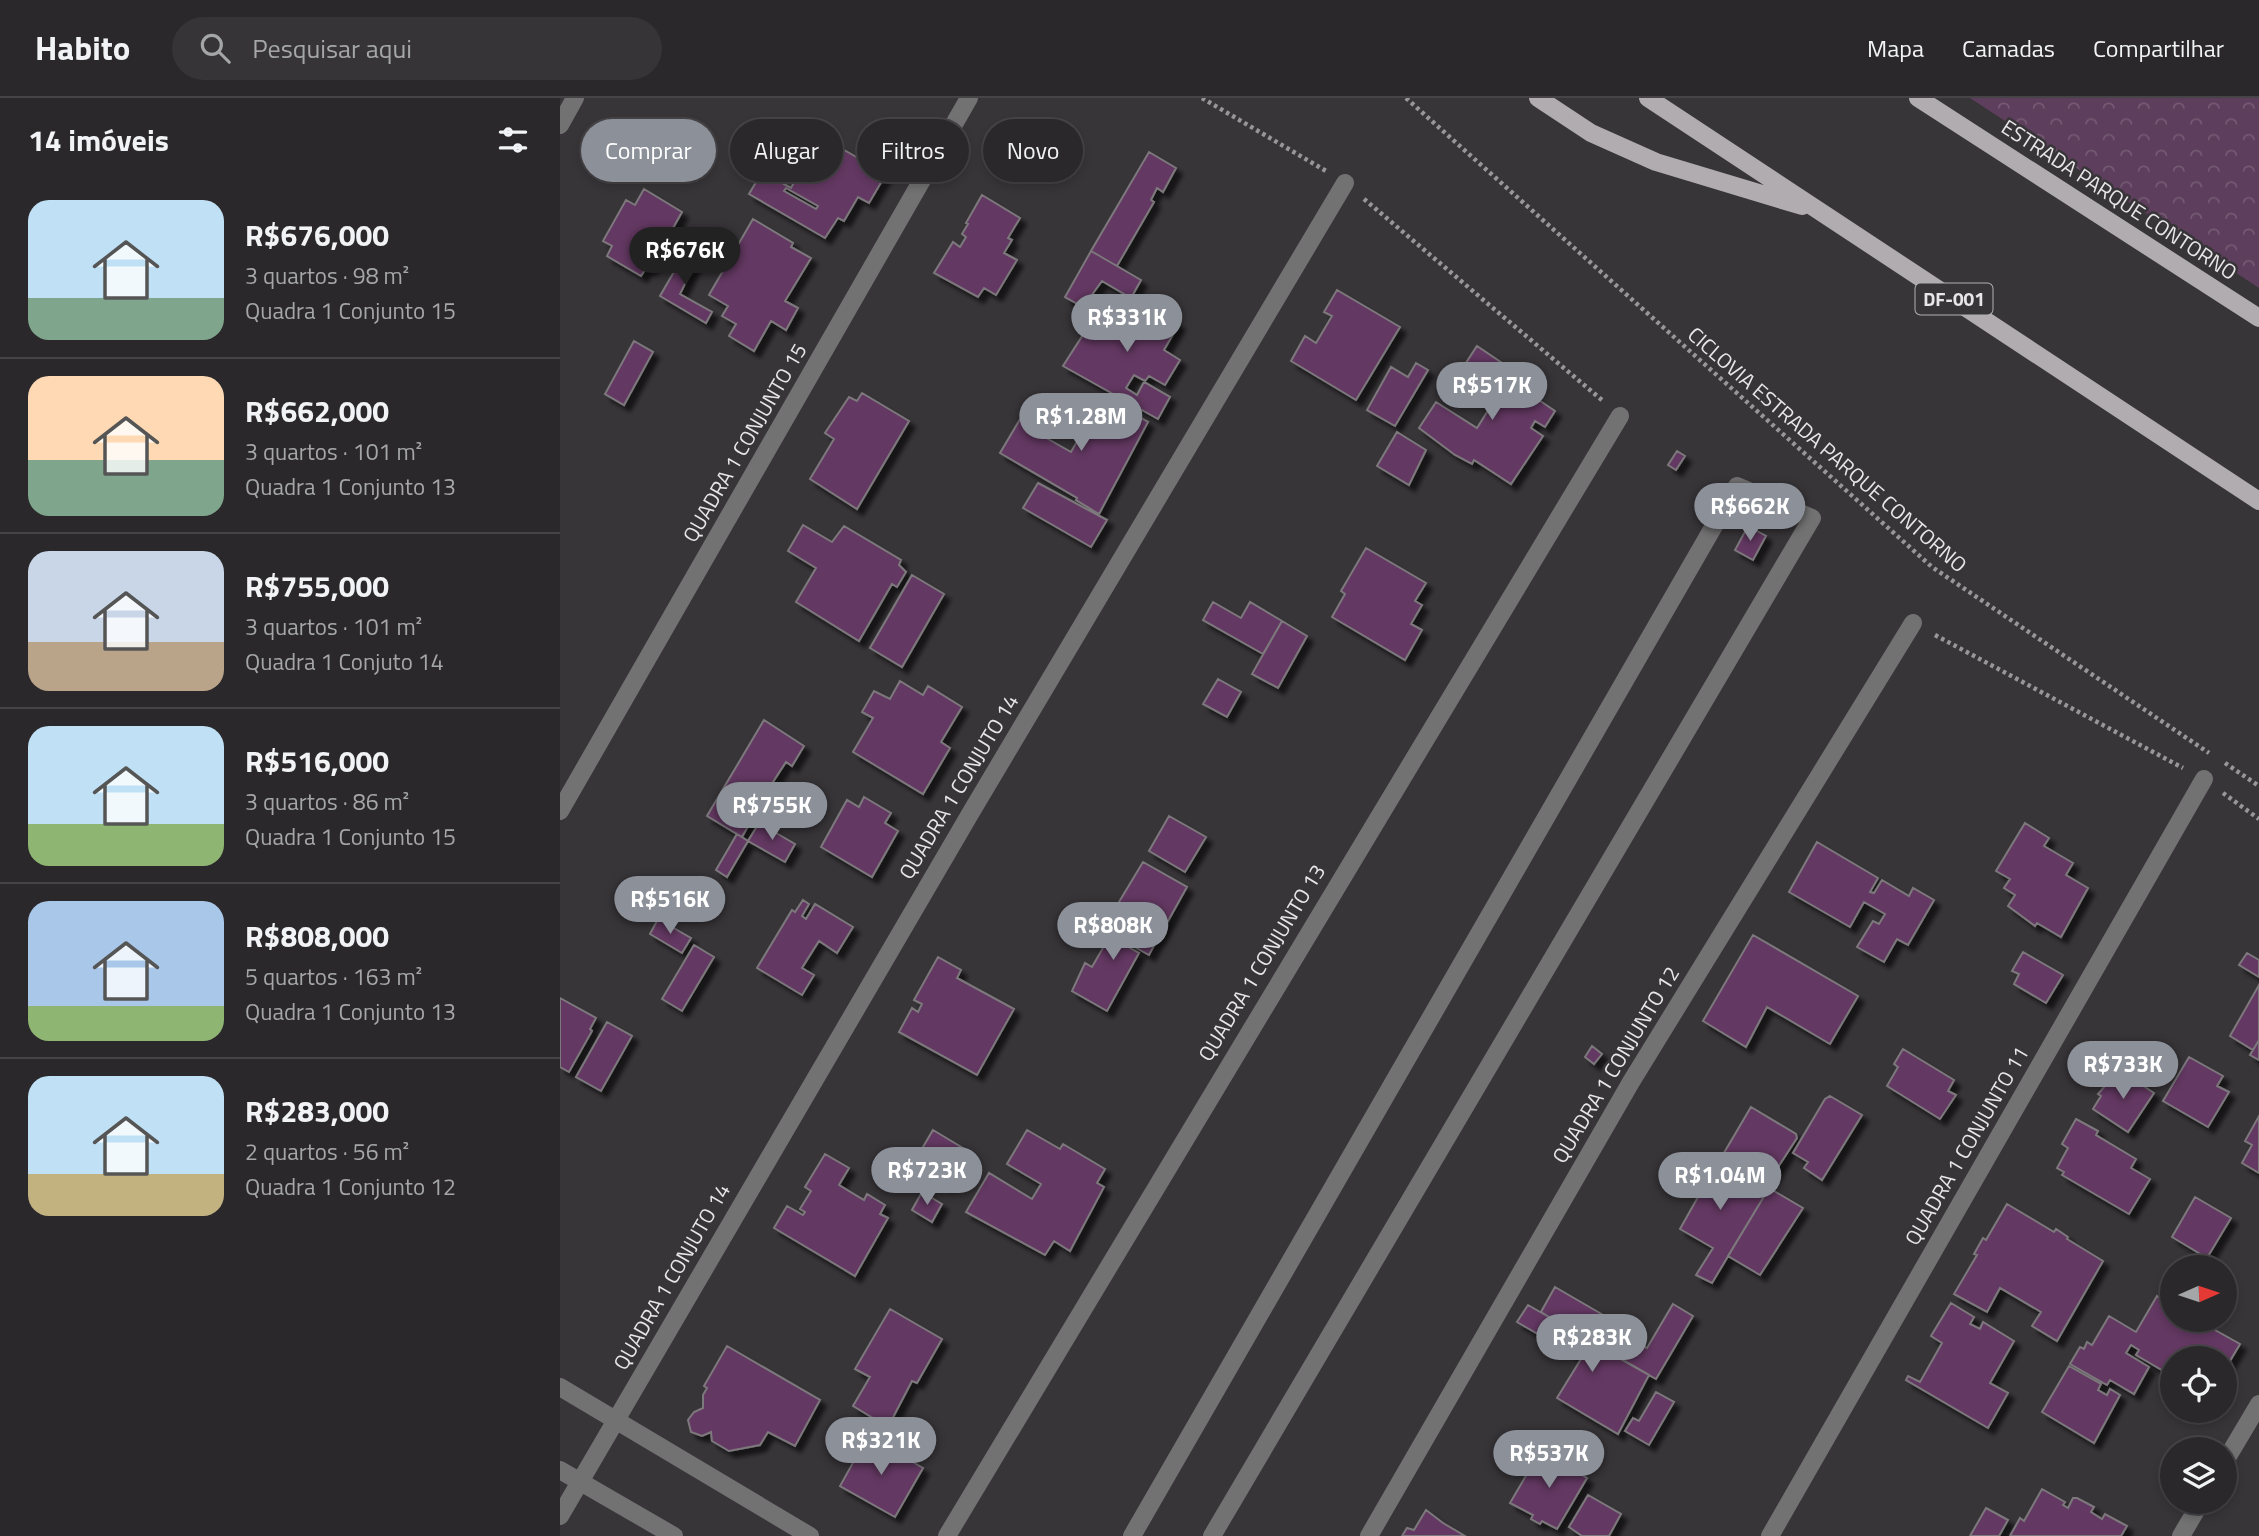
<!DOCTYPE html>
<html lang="pt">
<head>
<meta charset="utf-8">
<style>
	body { margin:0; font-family:"Titillium Web",sans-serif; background:#363436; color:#f1f3f6; height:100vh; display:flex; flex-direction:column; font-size:26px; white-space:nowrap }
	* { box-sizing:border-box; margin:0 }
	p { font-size:23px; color:#a5a6a8 }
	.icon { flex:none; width:38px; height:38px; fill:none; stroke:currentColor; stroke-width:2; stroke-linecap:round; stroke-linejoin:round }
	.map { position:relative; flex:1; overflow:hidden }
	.panel { display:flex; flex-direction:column; background:#2a282a; width:560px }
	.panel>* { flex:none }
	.hud { position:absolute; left:21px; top:21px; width:665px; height:63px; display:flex; gap:14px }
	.needle { width:46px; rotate:87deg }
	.tools { position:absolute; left:1600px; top:1157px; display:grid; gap:14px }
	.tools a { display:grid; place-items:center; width:77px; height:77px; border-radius:50%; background:#2a282a; box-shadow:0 4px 10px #0003,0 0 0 2px #464447; font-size:35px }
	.price { position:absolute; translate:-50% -60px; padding:0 16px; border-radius:24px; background:#8c9099; color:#fff; font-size:23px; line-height:46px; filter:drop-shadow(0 2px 4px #0008) }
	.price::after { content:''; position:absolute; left:50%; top:42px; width:21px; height:16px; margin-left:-10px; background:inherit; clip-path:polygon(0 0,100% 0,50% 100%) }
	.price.selected { background:#222; color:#fff }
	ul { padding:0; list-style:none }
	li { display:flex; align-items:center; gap:21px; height:175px; padding:0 28px }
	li+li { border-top:2px solid #464447 }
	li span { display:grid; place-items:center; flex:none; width:196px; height:140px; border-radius:21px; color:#555 }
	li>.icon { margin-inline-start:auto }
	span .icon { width:84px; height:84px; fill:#fffc; stroke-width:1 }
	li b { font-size:30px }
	h2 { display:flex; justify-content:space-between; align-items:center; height:84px; padding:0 28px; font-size:30px }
	.pill { padding:0 24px; border-radius:32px; background:#2a282a; box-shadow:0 4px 10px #0003,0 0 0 2px #464447; font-size:24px; line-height:63px }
	.pill.selected { background:#8c9099; color:#fff }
	header { display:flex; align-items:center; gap:42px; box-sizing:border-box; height:98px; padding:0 35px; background:#2a282a; border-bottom:2px solid #464447 }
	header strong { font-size:33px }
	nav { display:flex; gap:38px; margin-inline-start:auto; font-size:24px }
	.search { width:490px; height:63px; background:#363436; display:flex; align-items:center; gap:18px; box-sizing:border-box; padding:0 24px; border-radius:38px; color:#a5a6a8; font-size:26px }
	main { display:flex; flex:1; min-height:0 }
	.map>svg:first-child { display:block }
	.park { fill:url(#park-crowns) }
	.building { fill:#633762; stroke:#7c787c; stroke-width:2; fill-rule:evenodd; filter:url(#shadow) }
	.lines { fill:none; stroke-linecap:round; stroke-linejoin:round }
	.path { stroke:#989698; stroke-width:4.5; stroke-dasharray:3.5 3.5; stroke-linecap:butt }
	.minor { stroke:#737273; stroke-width:18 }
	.major { stroke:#b0acaf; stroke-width:18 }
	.labels { text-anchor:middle; stroke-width:5; stroke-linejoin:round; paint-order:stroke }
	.shield { fill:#383538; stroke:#b3b1b3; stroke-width:2 }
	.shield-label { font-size:19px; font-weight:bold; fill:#e8e6e8 }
	.street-label { font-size:21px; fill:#e8e6e8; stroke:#383538 }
</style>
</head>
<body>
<header>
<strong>Habito</strong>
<div class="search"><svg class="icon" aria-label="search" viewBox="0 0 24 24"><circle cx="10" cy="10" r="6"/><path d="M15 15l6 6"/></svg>Pesquisar aqui</div>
<nav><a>Mapa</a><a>Camadas</a><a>Compartilhar</a></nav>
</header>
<main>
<section class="panel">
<h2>14 imóveis<svg class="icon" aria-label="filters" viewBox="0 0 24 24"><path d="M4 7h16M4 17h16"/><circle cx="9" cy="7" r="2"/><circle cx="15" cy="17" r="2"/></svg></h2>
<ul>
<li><span style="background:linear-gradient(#bfe0f5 70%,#7fa58c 0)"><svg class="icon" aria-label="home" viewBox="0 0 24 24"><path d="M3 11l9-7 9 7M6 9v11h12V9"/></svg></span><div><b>R$676,000</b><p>3 quartos · 98 m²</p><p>Quadra 1 Conjunto 15</p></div></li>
<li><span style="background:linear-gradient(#ffd9b3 60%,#7fa58c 0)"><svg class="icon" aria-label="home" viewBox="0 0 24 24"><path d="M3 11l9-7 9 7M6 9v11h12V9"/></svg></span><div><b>R$662,000</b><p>3 quartos · 101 m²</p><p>Quadra 1 Conjunto 13</p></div></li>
<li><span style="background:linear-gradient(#c9d6e8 65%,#b9a48a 0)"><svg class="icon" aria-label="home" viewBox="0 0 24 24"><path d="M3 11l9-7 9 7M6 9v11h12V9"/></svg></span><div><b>R$755,000</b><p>3 quartos · 101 m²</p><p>Quadra 1 Conjuto 14</p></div></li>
<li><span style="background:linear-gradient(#bfe0f5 70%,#8fb573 0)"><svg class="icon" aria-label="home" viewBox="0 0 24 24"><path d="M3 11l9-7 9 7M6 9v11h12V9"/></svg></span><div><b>R$516,000</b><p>3 quartos · 86 m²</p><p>Quadra 1 Conjunto 15</p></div></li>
<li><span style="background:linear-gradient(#a9c7e8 75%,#8fb573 0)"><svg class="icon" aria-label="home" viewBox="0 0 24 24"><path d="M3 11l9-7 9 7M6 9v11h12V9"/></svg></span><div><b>R$808,000</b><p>5 quartos · 163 m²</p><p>Quadra 1 Conjunto 13</p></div></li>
<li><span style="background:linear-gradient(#bfe0f5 70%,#c2b280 0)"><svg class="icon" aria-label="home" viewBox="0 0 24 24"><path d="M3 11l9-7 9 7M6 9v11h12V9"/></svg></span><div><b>R$283,000</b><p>2 quartos · 56 m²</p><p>Quadra 1 Conjunto 12</p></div></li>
</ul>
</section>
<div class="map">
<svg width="1699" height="1438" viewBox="0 0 1699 1438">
	<defs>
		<pattern id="park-crowns" width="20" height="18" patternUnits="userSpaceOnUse" patternTransform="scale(1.75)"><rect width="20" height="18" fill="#5d3e5c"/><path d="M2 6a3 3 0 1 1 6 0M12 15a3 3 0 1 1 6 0" fill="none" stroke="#745a73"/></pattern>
		<filter id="shadow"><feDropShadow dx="6" dy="6" stdDeviation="2" flood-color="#0009"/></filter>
	</defs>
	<rect width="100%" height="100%" fill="#383538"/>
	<path class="park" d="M1410,0h289v190l-15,-10z"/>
	<path class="building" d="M244,29l82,47 -17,29 -11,-6 -14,24 -6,-3 -13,20 -76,-44 13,-22 29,16 12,-22 -16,-10zM226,90l32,18 -2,3 -32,-18z
		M589,54l27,16 -13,24 -6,-4 -6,12 3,2 -37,64 -26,-15z
		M84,91l38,23 -32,57 -3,-2 -6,9 -34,-20 5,-10 -9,-5 23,-41 9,5z
		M422,97l38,23 -12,20 4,2 -8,13 13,7 -21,35 -12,-7 -6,9 -44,-24 19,-31 7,5 6,-10 -4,-3 6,-10 -2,-1z
		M193,121l40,24 -2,4 20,11 -26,43 13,7 -12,22 -15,-9 -17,30 -25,-15 7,-12 -14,-8 6,-10 -19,-11z
		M129,148l11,7 -20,41 32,18 -6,11 -46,-27z
		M531,153l50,29 -10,18 -29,-17 -19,26 -18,-10z
		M777,192l63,37 -44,73 -65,-39 14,-25 11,7 16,-27 -8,-4z
		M562,199l34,19 2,-4 21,12 -15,26 16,10 -15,25 -16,-9 -4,5 -11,-6 -8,13 11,7 7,-13 26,15 -12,22 -95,-53 34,-53 4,2 7,-12 9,5z
		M74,243l19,11 -29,53 -19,-11z
		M917,248l40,27 -10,14 20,13 3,-6 25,17 -10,16 -10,-6 -4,7 12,8 -32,48 -37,-24 -2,4 -17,-9 -36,-27 17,-26 41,26 20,-32 -37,-24z
		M856,265l12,7 -33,56 -28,-16 24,-43 17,10z
		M302,295l47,28 -52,88 -47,-30 24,-40 -9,-6 24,-36 8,4z
		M543,298l45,26 -49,92 -23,-14 1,-2 -77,-45 22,-37 23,13 -4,6 30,17z
		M837,334l29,18 -17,35 -32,-19z
		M1117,353l8,5 -9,14 -8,-5z
		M478,385l69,37 -16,27 -68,-39z
		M243,427l29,17 12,-16 57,34 -2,5 7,7 -9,15 -5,-3 -33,57 -63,-39 20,-34 -28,-17z
		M1188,428l18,10 -13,24 -18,-10z
		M806,450l60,35 -11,18 7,4 -11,19 11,6 -17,30 -73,-43 13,-23 -4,-3z
		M352,477l32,19 -42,73 -32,-19z
		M653,504l28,16 9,-16 32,19 -19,33 -60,-34z
		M722,523l25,15 -29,52 -26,-14z
		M658,581l23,13 -14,25 -24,-13z
		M340,583l23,14 5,-9 34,21 -21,35 9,6 -27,46 -70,-42 20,-34 -11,-6 12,-21 16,8z
		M204,622l40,26 -12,20 -6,-4 -13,20 7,4 -21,37 -7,-4 -10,18 -35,-21z
		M304,699l27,16 -6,10 13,8 -26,46 -51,-30 26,-47 12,7z
		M609,718l37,21 -21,35 -36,-21z
		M199,725l36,21 -10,18 -37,-21z
		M1465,725l24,15 -5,8 29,17 -7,12 22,13 -27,49 -24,-14 -2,3 -27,-20 7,-11 -11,-7 6,-9 -14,-8z
		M177,736l11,7 -21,36 -11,-7z
		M1257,744l61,36 -8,14 4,1 8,-13 27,16 4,-8 21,12 -26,45 -11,-6 -13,23 -27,-15 16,-26 6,3 6,-10 -21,-12 -14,25 -61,-35z
		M583,764l44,25 -29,52 -45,-27z
		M243,802l6,4 -7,12 4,3 9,-15 38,23 -16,26 -18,-12 -17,27 12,7 -12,20 -45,-27 35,-58 3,2z
		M553,814l45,26 -9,17 -18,-10 -1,3 9,5 -32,58 -35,-20 13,-28 7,4 19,-33 -9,-4z
		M98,821l33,19 -9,15 -32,-19z
		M1193,837l105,61 -28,48 -63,-37 -21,40 -43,-26z
		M134,847l20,12 -32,54 -20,-12z
		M1463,854l40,23 -17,28 -32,-19 5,-10 -7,-3z
		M1687,855l12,7v17l-20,-12z
		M378,859l23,13 -4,8 57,31 -37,66 -78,-43 13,-24 6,4 4,-8 -8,-4z
		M1699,887v55l-6,10 -23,-14z
		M0,900l36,20 -6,11 2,2 -23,41 -9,-5z
		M47,924l25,14 -31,55 -25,-14z
		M1699,942v20l-9,-5z
		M1032,948l10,8 -8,10 -9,-7z
		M1343,951l51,31 -6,11 8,4 -16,24 -53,-33 11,-19 -4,-3z
		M1629,959l34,19 -6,10 12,6 -21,35 -45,-26z
		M1559,972l35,23 -26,39 -35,-23 8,-13 -3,-2z
		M1270,998l32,19 -40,65 -18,-12 4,-6 -15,-9 32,-54z
		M1191,1009l45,27 1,4 -30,46 -46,-26z
		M1699,1018v57l-17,-10 10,-18 -7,-4z
		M1516,1021l22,12 -2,4 40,24 -5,9 19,11 -21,35 -67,-39 2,-3 -7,-4 11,-20 -6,-4z
		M373,1032l35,21 -21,34 -34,-21z
		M467,1032l33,19 3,-5 42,25 -8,14 7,4 -34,64 -16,-10 -9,14 -79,-43 23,-39 43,26 9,-15 -34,-20z
		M265,1056l24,14 -10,17 25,15 3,-6 18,11 -5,9 8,4 -33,58 -81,-48 13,-22 16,9 2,-3 -5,-3 11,-18 -6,-4z
		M1146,1057l54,31 -1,3 7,4 -54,90 -16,-8 17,-27 -33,-19 22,-39 -13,-7z
		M1209,1090l34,20 -43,67 -32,-19z
		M362,1094l20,12 -10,18 -20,-12z
		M1635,1099l36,21 -24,40 -35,-21z
		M1447,1106l47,28 2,-3 12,8 -1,2 36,22 -46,80 -25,-15 9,-14 -41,-24 -13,24 -33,-18 23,-39 -3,-1 9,-16 3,2z
		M995,1189l74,43 -15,25 -73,-43z
		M1597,1198l15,9v15h25l43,24 -16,27v-13h-52v18l-36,-21 3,-5 -8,-5 -5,8 23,14 -15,27 -24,-14 -3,5 -37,-21 10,-17 4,2 3,-7 5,3 17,-29 27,16z
		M1391,1205l23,14 -4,7 10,5 3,-7 31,19 -24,42 18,10 -20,35 -82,-48 2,-4 12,6 22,-39 -11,-7z
		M1113,1206l20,12 -37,63 -39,-22 5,-9 10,5 6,-9 9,4z
		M968,1207l121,70 -31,59 -61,-36 24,-39 -64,-37z
		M330,1211l52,30 -25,44 -5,-2 -24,46 -35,-21 17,-29 -15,-8z
		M167,1248l93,54 -25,46 -27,-14 -8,13 -31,6 -17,-10 -1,-9 -9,4 -11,-4 -3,-12 6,-8 9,-4v-13l4,-7 -3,-2z
		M1509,1268l32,18 -3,6 9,5 3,-6 10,6 -26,48 -52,-31z
		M1096,1294l18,10 -25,43 -24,-14 8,-13 6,3z
		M308,1338l55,32 -28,49 -55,-31z
		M981,1352l46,28 -30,51 -15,-8 -2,3 -9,-5 2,-4 -23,-12z
		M1482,1391l23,13 -2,3 5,3 5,-10h4l17,9 -3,5 11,7 3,-5 22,12 -6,10h-111l10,-18 4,3z
		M1028,1397l33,19 -12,22h-27l-13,-9z
		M1426,1410l22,12 -9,16h-29z
		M866,1412l17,13 22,13h-63l5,-8 7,2z"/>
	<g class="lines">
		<path class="path" d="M642,0l124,73
			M846,0l526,469 277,186
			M804,101l239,202
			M1375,537l248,133
			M1665,665l34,23
			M1663,695l36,26"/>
		<path class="minor" d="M0,27l15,-27
			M0,713l409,-713
			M0,1289l250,149
			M1664,1365l35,-59
			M0,1372l114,66
			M0,1418l410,-702 375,-631
			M387,1438l673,-1120
			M572,1438l605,-1050 75,32 -600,1018
			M809,1438l262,-454 282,-459
			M1210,1438l434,-757
			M1621,1438l20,-34"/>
		<path class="major" d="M978,0l53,35 65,29 146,44
			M1088,0l611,403
			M1358,0l341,220"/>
	</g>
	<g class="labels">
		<rect class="shield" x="1355.5" y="185.5" width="77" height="31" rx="5"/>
		<g class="shield-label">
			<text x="1394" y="208">DF-001</text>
		</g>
		<g class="street-label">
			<text transform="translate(1559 102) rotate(33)" y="7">ESTRADA PARQUE CONTORNO</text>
			<text transform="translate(185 345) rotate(-60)" y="7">QUADRA 1 CONJUNTO 15</text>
			<text transform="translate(1267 352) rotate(41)" y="7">CICLOVIA ESTRADA PARQUE CONTORNO</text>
			<text transform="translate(399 689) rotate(-59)" y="7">QUADRA 1 CONJUTO 14</text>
			<text transform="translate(702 865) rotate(-59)" y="7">QUADRA 1 CONJUNTO 13</text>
			<text transform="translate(1056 967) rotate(-59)" y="7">QUADRA 1 CONJUNTO 12</text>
			<text transform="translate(1407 1048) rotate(-60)" y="7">QUADRA 1 CONJUNTO 11</text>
			<text transform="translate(112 1179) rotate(-60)" y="7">QUADRA 1 CONJUTO 14</text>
		</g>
	</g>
</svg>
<div class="tools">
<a><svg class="needle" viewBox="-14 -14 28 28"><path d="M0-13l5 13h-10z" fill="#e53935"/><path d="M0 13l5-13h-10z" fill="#a5a6a8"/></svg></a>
<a><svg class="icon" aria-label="locate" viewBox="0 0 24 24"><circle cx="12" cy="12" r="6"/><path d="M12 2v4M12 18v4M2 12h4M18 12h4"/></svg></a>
<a><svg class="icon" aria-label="layers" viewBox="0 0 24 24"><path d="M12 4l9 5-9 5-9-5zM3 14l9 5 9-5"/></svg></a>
</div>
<b class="price selected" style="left:125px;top:189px">R$676K</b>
<b class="price" style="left:567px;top:256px">R$331K</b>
<b class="price" style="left:932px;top:324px">R$517K</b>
<b class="price" style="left:521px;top:355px">R$1.28M</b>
<b class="price" style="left:1190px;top:445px">R$662K</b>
<b class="price" style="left:212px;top:744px">R$755K</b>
<b class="price" style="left:110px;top:838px">R$516K</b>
<b class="price" style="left:553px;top:864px">R$808K</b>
<b class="price" style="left:1563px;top:1003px">R$733K</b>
<b class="price" style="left:367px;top:1109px">R$723K</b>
<b class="price" style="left:1160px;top:1114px">R$1.04M</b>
<b class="price" style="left:1032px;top:1276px">R$283K</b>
<b class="price" style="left:321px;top:1379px">R$321K</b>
<b class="price" style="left:989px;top:1392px">R$537K</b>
<div class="hud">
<a class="pill selected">Comprar</a>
<a class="pill">Alugar</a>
<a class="pill">Filtros</a>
<a class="pill">Novo</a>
</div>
</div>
</main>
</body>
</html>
